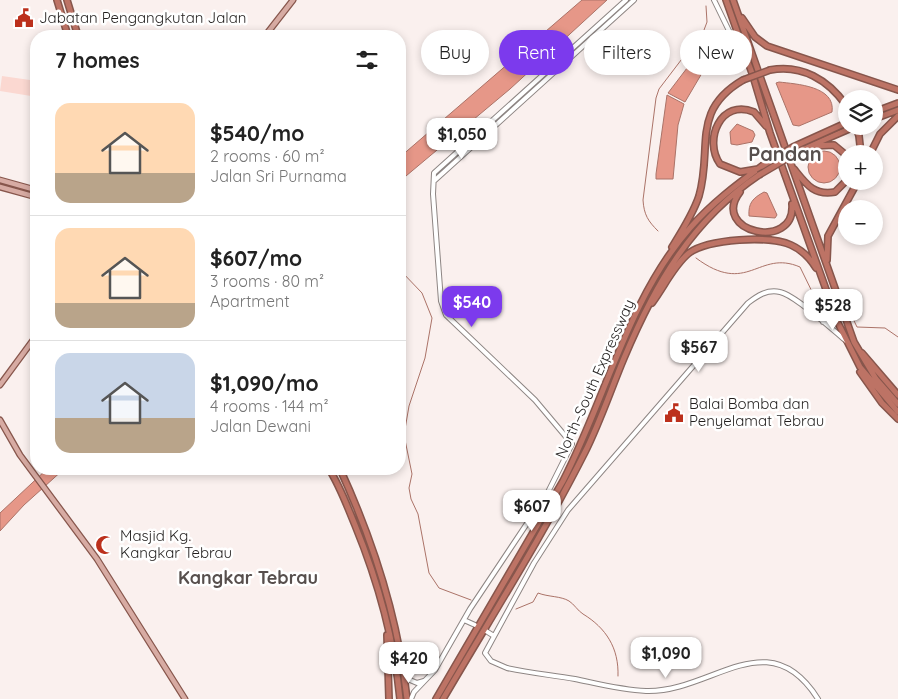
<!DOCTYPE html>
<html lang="en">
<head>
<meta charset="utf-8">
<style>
	body { margin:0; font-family:Quicksand,sans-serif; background:#f2f2f2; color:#222; height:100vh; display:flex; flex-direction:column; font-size:19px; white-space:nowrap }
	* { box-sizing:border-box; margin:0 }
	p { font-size:16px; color:#767676 }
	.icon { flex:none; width:28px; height:28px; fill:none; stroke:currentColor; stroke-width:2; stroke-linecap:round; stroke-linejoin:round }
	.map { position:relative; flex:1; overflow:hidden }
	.panel { position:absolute; left:30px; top:30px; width:376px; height:445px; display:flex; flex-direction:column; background:#fff; border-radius:20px; box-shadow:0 2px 8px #0003 }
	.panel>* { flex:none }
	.banner { position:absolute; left:421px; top:30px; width:401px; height:45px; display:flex; gap:10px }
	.buttons { position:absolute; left:838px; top:90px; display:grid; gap:10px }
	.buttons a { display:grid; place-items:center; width:45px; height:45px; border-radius:50%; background:#fff; box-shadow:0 2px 8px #0003; font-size:25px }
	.price { position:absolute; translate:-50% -42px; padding:0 11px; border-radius:10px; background:#fff; color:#222; font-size:16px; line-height:32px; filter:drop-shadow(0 1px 2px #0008) }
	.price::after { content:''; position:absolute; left:50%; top:30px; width:15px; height:11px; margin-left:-8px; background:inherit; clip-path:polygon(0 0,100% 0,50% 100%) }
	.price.active { background:#7c3aed; color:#fff }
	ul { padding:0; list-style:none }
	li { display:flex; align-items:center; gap:15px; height:125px; padding:0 25px }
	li+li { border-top:1px solid #e0e0e0 }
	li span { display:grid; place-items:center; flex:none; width:140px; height:100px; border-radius:15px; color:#555 }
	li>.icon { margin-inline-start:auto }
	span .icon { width:60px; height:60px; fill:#fffc; stroke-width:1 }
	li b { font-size:21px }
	h2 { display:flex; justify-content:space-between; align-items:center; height:60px; padding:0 25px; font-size:21px }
	.chip { padding:0 18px; border-radius:22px; background:#fff; box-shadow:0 2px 8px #0003; font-size:18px; line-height:45px }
	.chip.active { background:#7c3aed; color:#fff }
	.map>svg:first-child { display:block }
	.grass { fill:#fbd8d1 }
	.water { fill:#e69788; stroke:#ab7368 }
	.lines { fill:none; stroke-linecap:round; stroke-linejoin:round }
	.stream { stroke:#ab7368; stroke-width:1 }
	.minor-casing { stroke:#8d8583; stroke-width:6 }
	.major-casing { stroke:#87564c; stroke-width:7 }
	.highway-casing { stroke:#87564c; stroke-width:8 }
	.minor { stroke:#fff; stroke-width:4 }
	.major { stroke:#d7aba3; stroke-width:4.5 }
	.highway { stroke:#bd7365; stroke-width:5 }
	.highway-bridge-casing { stroke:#87564c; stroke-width:8; stroke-linecap:butt }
	.highway-bridge { stroke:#bd7365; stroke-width:5 }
	.labels { text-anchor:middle; stroke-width:5; stroke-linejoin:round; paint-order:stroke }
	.poi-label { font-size:15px; fill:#221f1e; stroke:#fff; text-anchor:start }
	.street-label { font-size:15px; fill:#221f1e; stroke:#fff }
	.quarter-label { font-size:18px; font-weight:bold; fill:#574f4d; stroke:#fff }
	.district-label { font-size:20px; font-weight:bold; fill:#574f4d; stroke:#fff }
</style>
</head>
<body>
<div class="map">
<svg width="898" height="699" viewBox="0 0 898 699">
	<rect width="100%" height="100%" fill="#faf0ee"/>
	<path class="grass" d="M2,76l28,4v4l3,1 -2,11 -31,-5z"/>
	<path class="water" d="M582,0h25l-97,89 -110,92v-24z
		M710,46v8l5,5 -10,9 -20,34 -17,-9 32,-42z
		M779,82c17,2 57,4 53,30l-33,14 -6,-1 -17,-42z
		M667,95l17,9 -6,21 -5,54h-17v-5z
		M737,124l16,7 2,4 -3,7 -15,3 -6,-1 -1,-12z
		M808 167a16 16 0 1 1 32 0a16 16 0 1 1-32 0Z
		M764,192l3,1 10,22 -2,3 -26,-2c-1,-13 4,-18 15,-24z
		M47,469h17l-40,36 -24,26v-18z"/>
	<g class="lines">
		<path class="stream" d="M658,231c-10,-10 -14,-16 -15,-31l13,-102 3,-9 45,-59 3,-8 -1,-16
			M696,258c52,39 62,-9 104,9l21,43h4
			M400,270l22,23 10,25 -7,40 -16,48 -5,29 8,39 -3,14 2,11 7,15 11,59 10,15 32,12
			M846,304l11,23 28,1 13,9
			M516,609l17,-7 5,-9c10,4 23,3 31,8 5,3 9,10 14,13 23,14 36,34 35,62"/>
		<g class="minor-casing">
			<path id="minor" d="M714,0l21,43 8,9
				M434,181l200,-181
				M823,322h9l3,-6
				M464,620l11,5
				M486,631l8,5
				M404,663l6,17 7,3 7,-2
				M411,699l3,-7 21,-22 35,-61 78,-117 24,-48 -37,-44 -89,-85 -5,-14 -8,-107 1,-21 192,-173
				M818,699c-50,-79 -106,-6 -172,-8 -24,-1 -47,-7 -71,-12 -23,-4 -45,-6 -68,-11l-16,-7 -6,-8 49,-90 34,-53 180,-207c9,-7 19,-14 32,-11 15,3 53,38 66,49"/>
		</g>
		<g class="major-casing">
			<path id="major" d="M265,36l28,-36
				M0,180l36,10
				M0,187l36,10
				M0,385l36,-49
				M0,420l20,35 77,104 88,140"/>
		</g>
		<g class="highway-casing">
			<path id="highway" d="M57,0l11,36
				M67,0l11,36
				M726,0l27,76 17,57 68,190 22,44 38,45
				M733,0l121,342 22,37 22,25
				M742,18l13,19 12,9 131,44
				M770,70c32,-6 58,10 76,35
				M874,112l24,-9
				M874,119l24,-9
				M813,146l21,-1 12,10
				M803,149l53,-23 3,10 2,18
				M870,154l10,-20 18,-18
				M758,169l-18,3 -20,-8c-17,-24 1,-66 34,-52l12,14
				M794,169c12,15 20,27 41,23l11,-11
				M740,192c-31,40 56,60 52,12
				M672,247c10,-16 21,-33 27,-51 14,-48 -9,-85 44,-116
				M827,260l1,-24 30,-55
				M652,303c12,-16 22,-38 37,-50 19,-14 81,-18 102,-8 11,5 19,13 25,23
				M862,353l36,42
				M860,372l22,31 16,16
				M329,469c11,17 18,37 26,56 23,56 39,113 45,174
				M340,469c34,74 58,149 67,230
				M387,635l2,64
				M436,699l127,-218c43,-83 65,-182 127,-253 22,-25 46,-43 72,-62
				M443,699c48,-82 99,-162 142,-247 15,-30 26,-63 39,-94 31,-74 68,-138 135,-183"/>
		</g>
		<use href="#minor" class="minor"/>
		<use href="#major" class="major"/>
		<use href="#highway" class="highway"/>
		<g class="highway-bridge-casing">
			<path id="highway-bridge" d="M743,80l27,-10
				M762,166l31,-19 53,-24
				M759,175l44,-26"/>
		</g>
		<use href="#highway-bridge" class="highway-bridge"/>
	</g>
	<defs>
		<g id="civic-bare" transform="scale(1.5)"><path d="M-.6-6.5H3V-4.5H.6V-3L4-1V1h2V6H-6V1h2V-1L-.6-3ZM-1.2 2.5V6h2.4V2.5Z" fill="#bc301c" stroke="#fff" stroke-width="2.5" paint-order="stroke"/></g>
		<g id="mosque-bare" transform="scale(1.5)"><path d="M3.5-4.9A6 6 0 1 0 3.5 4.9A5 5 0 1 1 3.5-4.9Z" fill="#bc301c" stroke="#fff" stroke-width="2.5" paint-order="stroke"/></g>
	</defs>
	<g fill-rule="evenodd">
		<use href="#civic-bare" x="24" y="18"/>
		<use href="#civic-bare" x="674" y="413"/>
		<use href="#mosque-bare" x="105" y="545"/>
	</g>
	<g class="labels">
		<g class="poi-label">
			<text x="39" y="23">Jabatan Pengangkutan Jalan</text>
			<text x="689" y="409">Balai Bomba dan<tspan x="689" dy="17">Penyelamat Tebrau</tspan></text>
			<text x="120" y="541">Masjid Kg.<tspan x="120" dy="17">Kangkar Tebrau</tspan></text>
		</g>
		<g class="street-label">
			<text transform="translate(595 379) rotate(-66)" y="5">North–South Expressway</text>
		</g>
		<g class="quarter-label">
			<text x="248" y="584">Kangkar Tebrau</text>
		</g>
		<g class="district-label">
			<text x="785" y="161">Pandan</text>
		</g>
	</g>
</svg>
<div class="buttons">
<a><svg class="icon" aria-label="layers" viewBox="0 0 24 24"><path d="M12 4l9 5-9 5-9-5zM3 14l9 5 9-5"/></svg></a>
<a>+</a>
<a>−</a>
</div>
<b class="price" style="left:462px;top:160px">$1,050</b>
<b class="price active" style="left:472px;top:328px">$540</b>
<b class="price" style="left:833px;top:331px">$528</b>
<b class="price" style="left:699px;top:373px">$567</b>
<b class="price" style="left:532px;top:532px">$607</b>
<b class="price" style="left:666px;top:679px">$1,090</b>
<b class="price" style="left:409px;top:684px">$420</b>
<div class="banner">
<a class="chip">Buy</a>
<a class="chip active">Rent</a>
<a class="chip">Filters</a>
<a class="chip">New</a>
</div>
<section class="panel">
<h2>7 homes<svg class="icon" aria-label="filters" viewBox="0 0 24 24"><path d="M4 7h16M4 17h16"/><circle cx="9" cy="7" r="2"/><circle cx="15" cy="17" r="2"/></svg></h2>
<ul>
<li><span style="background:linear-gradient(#ffd9b3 70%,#b9a48a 0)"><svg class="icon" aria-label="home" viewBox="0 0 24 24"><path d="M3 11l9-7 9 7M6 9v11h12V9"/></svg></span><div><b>$540/mo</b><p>2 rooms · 60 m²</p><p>Jalan Sri Purnama</p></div></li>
<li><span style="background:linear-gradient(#ffd9b3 75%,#b9a48a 0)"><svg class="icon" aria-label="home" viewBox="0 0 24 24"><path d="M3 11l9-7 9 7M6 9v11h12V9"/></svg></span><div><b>$607/mo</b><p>3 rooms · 80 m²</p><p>Apartment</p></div></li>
<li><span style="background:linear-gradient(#c9d6e8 65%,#b9a48a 0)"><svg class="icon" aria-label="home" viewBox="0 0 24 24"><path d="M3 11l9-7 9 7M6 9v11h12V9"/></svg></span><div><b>$1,090/mo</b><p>4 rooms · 144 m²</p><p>Jalan Dewani</p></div></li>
</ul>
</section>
</div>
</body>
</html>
